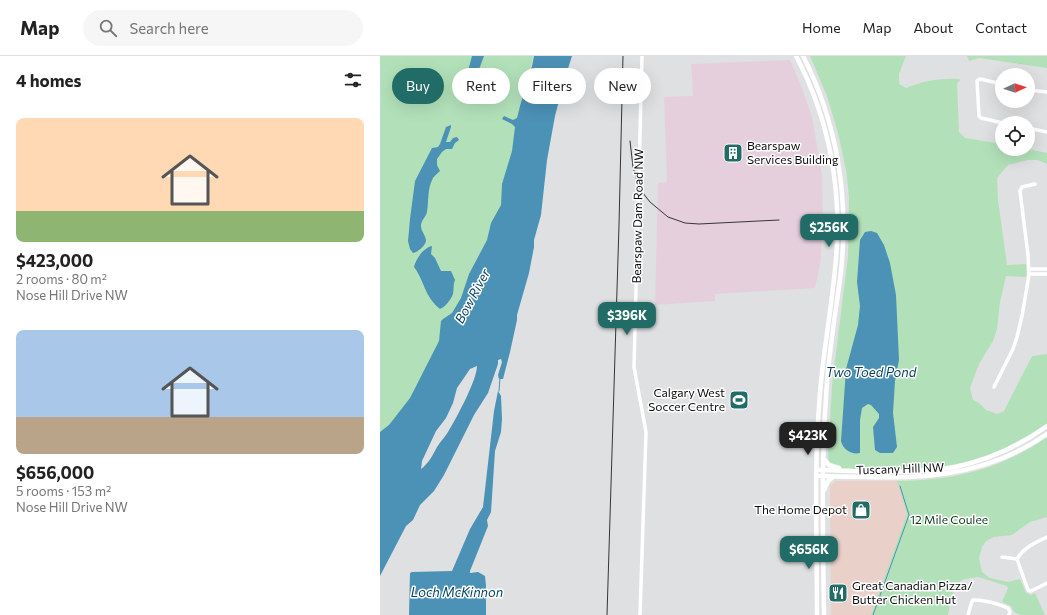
<!DOCTYPE html>
<html lang="en">
<head>
<meta charset="utf-8">
<style>
	body { margin:0; font-family:Commissioner,sans-serif; background:#f6f6f6; color:#222; height:100vh; display:flex; flex-direction:column; font-size:15px; white-space:nowrap }
	* { box-sizing:border-box; margin:0 }
	p { font-size:13px; color:#767676 }
	.icon { flex:none; width:22px; height:22px; fill:none; stroke:currentColor; stroke-width:2; stroke-linecap:round; stroke-linejoin:round }
	.map { position:relative; flex:1; overflow:hidden }
	.side { display:flex; flex-direction:column; background:#fff; width:380px }
	.side>* { flex:none }
	.top-card { position:absolute; left:12px; top:12px; width:380px; height:36px; display:flex; gap:8px }
	.needle { width:26px; rotate:87deg }
	.controls { position:absolute; left:615px; top:12px; display:grid; gap:8px }
	.controls a { display:grid; place-items:center; width:40px; height:40px; border-radius:50%; background:#fff; box-shadow:0 4px 16px #0002; font-size:20px }
	.price { position:absolute; translate:-50% -34px; padding:0 9px; border-radius:8px; background:#216c67; color:#fff; font-size:13px; line-height:26px; filter:drop-shadow(0 1px 2px #0008) }
	.price::after { content:''; position:absolute; left:50%; top:24px; width:12px; height:9px; margin-left:-6px; background:inherit; clip-path:polygon(0 0,100% 0,50% 100%) }
	.price.selected { background:#222; color:#fff }
	ul { padding:0; list-style:none }
	li { display:grid; align-content:center; gap:8px; height:212px; padding:0 16px }
	li span { display:grid; place-items:center; height:124px; border-radius:8px; color:#555 }
	li>.icon { margin-inline-start:auto }
	span .icon { width:72px; height:72px; fill:#fffc; stroke-width:1 }
	li b { font-size:17px }
	h2 { display:flex; justify-content:space-between; align-items:center; height:48px; padding:0 16px; font-size:17px }
	.chip { padding:0 14px; border-radius:18px; background:#fff; box-shadow:0 4px 16px #0002; font-size:14px; line-height:36px }
	.chip.selected { background:#216c67; color:#fff }
	header { display:flex; align-items:center; gap:24px; box-sizing:border-box; height:56px; padding:0 20px; background:#fff; border-bottom:1px solid #e0e0e0 }
	header strong { font-size:19px }
	nav { display:flex; gap:22px; margin-inline-start:auto; font-size:14px }
	.search { width:280px; height:36px; background:#f6f6f6; display:flex; align-items:center; gap:10px; box-sizing:border-box; padding:0 14px; border-radius:22px; color:#767676; font-size:15px }
	main { display:flex; flex:1; min-height:0 }
	.map>svg:first-child { display:block }
	.commercial { fill:#e9d0c9 }
	.industrial { fill:#e5cfdd }
	.green { fill:#b2e1b9 }
	.water { fill:#4c91b6; fill-rule:evenodd }
	.lines { fill:none; stroke-linecap:round; stroke-linejoin:round }
	.stream { stroke:#4c91b6; stroke-width:1 }
	.minor { stroke:#fff; stroke-width:3.5 }
	.tertiary { stroke:#fff; stroke-width:4.5 }
	.rail { stroke:#363637; stroke-width:1 }
	.labels { text-anchor:middle; stroke-width:3; stroke-linejoin:round; paint-order:stroke }
	.poi-label { font-size:12px; fill:#0d0d0d; stroke:#fff; text-anchor:start }
	.street-label { font-size:12px; fill:#0d0d0d; stroke:#fff }
	.park-label { font-size:12px; fill:#0d3819; stroke:#fff }
	.water-label { font-size:13px; font-style:italic; fill:#07435d; stroke:#fff }
</style>
</head>
<body>
<header>
<strong>Map</strong>
<div class="search"><svg class="icon" aria-label="search" viewBox="0 0 24 24"><circle cx="10" cy="10" r="6"/><path d="M15 15l6 6"/></svg>Search here</div>
<nav><a>Home</a><a>Map</a><a>About</a><a>Contact</a></nav>
</header>
<main>
<section class="side">
<h2>4 homes<svg class="icon" aria-label="filters" viewBox="0 0 24 24"><path d="M4 7h16M4 17h16"/><circle cx="9" cy="7" r="2"/><circle cx="15" cy="17" r="2"/></svg></h2>
<ul>
<li><span style="background:linear-gradient(#ffd9b3 75%,#8fb573 0)"><svg class="icon" aria-label="home" viewBox="0 0 24 24"><path d="M3 11l9-7 9 7M6 9v11h12V9"/></svg></span><div><b>$423,000</b><p>2 rooms · 80 m²</p><p>Nose Hill Drive NW</p></div></li>
<li><span style="background:linear-gradient(#a9c7e8 70%,#b9a48a 0)"><svg class="icon" aria-label="home" viewBox="0 0 24 24"><path d="M3 11l9-7 9 7M6 9v11h12V9"/></svg></span><div><b>$656,000</b><p>5 rooms · 153 m²</p><p>Nose Hill Drive NW</p></div></li>
</ul>
</section>
<div class="map">
<svg width="667" height="559" viewBox="0 0 667 559">
	<rect width="100%" height="100%" fill="#dfe0e1"/>
	<path class="commercial" d="M456,425h61l10,33 -36,101h-40l-1,-129z"/>
	<path class="industrial" d="M410,4l12,28 10,29 10,58 1,51 -3,39 -5,23 -100,6v7l-60,4 3,-122 9,-1 -3,-85 29,-1 -2,-32z"/>
	<path class="green" d="M0,0h153l-30,152 -42,96 -45,91 -36,43z
		M430,0h96l-7,18v10l7,4c17,-7 35,-10 53,-9l2,1 -4,3 2,49 6,6 37,6v5h26l19,4v11l-9,-4h-10l-20,5 -11,13 1,22 9,65 19,-1v13l-20,-1 -6,26 -3,27 -4,12 -14,23 -9,24 3,12 6,3 7,7 11,4 7,-3 27,-53 2,-2 14,-2v70c-60,39 -100,47 -171,45 -9,0 -32,1 -39,-2 -3,-1 -6,-4 -8,-6l-1,-5 4,-71 16,-129 1,-59 -3,-27 -8,-37 -11,-37z
		M587,0h80v12l-68,-10 -10,3z
		M667,381v80l-17,5 -18,13 -18,2 -8,4 -4,6 -3,11 3,14 8,6 18,4 12,-3 6,14 5,2 4,-2 10,22h-25l-6,-3 -3,-6 -9,-4 6,-14 -1,-2 -29,-9 -13,2 -9,5 -5,16 -3,15h-77l36,-101 -10,-33c58,-1 102,-11 150,-44z"/>
	<path class="water" d="M92,0h12l-6,16 -9,20 -4,1 -2,-4z
		M154,0h38l-7,22 -10,38 -8,44 -6,55 -7,25v7l-5,26 -12,42v5l-7,32 -7,27h-4l-1,-4 4,-13 -1,-3 -3,1v4l-10,29 -14,22 -30,60 -10,16 -14,14 -7,15 -7,6 -26,50v-144l9,-7 21,-27 29,-57 2,-20 2,-2 9,-6 9,-15 8,-24 18,-34 4,-17 10,-18 1,-21 10,-33 3,-24 -3,-3 -10,-5 2,-3 9,4 4,-2 3,-12 12,-40zM97,310c0,14 -21,53 -29,66 -3,5 -8,10 -11,15 -4,8 -9,17 -16,22l1,-8 14,-30 10,-13 7,-15 4,-15 13,-19z
		M71,69v2l-5,15h4l3,-4 4,-1 2,3 -4,3 -3,6h-6l-4,3 -5,7v6l3,6c-2,2 -5,4 -7,7 -6,11 -4,22 -6,34 -1,5 -6,8 -6,14 0,6 5,9 5,15 -1,5 -8,11 -13,12l-3,-4 -2,-8 2,-22 5,-38 17,-33 6,-1 2,-3 6,-17z
		M491,175l6,2 7,12 6,18 6,32 3,65 -4,21 -2,32 4,34 -4,6h-13l-5,-3 -2,-23 6,-9v-4l-8,-9 -3,-1 -6,4 -2,12v33c-8,2 -17,-3 -19,-12l5,-72 12,-44 2,-19 -3,-24 3,-42 5,-8z
		M52,190l-1,8 4,4 6,13h10l4,9c-2,5 -1,9 -2,14 -2,6 -8,13 -13,15 -16,-13 -15,-27 -26,-42 2,-8 9,-19 18,-21z
		M118,335l3,5 1,23 -1,13 -6,19 -4,61 -4,8 1,6 -18,45v2l8,-1 7,4 1,10v29h-77l1,-42 2,-1 40,-1 18,-42 13,-22 11,-96z"/>
	<g class="lines">
		<path class="stream" d="M119,335l1,-13
			M493,559l36,-100 -9,-29"/>
		<path class="minor" d="M622,28l-22,-5 -3,2 2,35 2,2 22,5
			M648,34l19,2
			M648,72l19,4
			M649,213h18
			M649,218h18
			M614,331l19,-38 4,-12 5,-21 7,-41 -1,-20 -8,-64 2,-4 13,-3
			M667,481c-11,5 -24,11 -30,22l11,31 3,1 16,-8
			M622,501l15,2
			M260,559l6,-183 -12,-65 8,-311
			M588,559l3,-11 2,-4c13,0 23,3 35,8l2,4 -1,3"/>
		<path class="tertiary" d="M416,0c33,62 46,133 40,203 -4,49 -14,97 -17,147 -5,70 -2,139 -2,209
			M423,0c34,66 46,141 38,215 -5,42 -13,83 -15,126 -5,73 -3,145 -2,218
			M443,402l6,7 10,3
			M440,414c43,1 93,5 135,-3 34,-7 64,-21 92,-41
			M440,420c83,2 155,8 227,-42
			M444,434l4,-9 5,-4"/>
		<path class="rail" d="M250,85l3,26 6,21 11,14 18,15 17,6 14,1 80,-4
			M227,559l12,-390 4,-169"/>
	</g>
	<defs>
		<g id="building-square" transform="scale(1)"><rect x="-9" y="-9" width="18" height="18" rx="4" fill="#216c67" stroke="#fff"/><path d="M-4-6H4V6H1V3H-1V6H-4ZM-2.5-4.3h1.7v1.8h-1.7ZM.8-4.3h1.7v1.8H.8ZM-2.5-1h1.7V.8h-1.7ZM.8-1h1.7V.8H.8Z" fill="#fff"/></g>
		<g id="stadium-square" transform="scale(1)"><rect x="-9" y="-9" width="18" height="18" rx="4" fill="#216c67" stroke="#fff"/><path d="M0-5a6.5 5 0 1 0 0 10a6.5 5 0 1 0 0-10ZM-3.5-1.8h7v3.6h-7Z" fill="#fff"/></g>
		<g id="shop-square" transform="scale(1)"><rect x="-9" y="-9" width="18" height="18" rx="4" fill="#216c67" stroke="#fff"/><path d="M-5-2.5h2.3a2.7 3.5 0 0 1 5.4 0H5L5.5 6h-11ZM-1.5-2.5h3a1.5 2.3 0 0 0-3 0Z" fill="#fff"/></g>
		<g id="restaurant-square" transform="scale(1)"><rect x="-9" y="-9" width="18" height="18" rx="4" fill="#216c67" stroke="#fff"/><path d="M-5-6h1v4h1v-4h1v4h1v-4h1v5L-1.5 .5V6h-2V.5L-5-1ZM5-6V6H3V1.5H1.5Q1.5-4 5-6Z" fill="#fff"/></g>
	</defs>
	<g fill-rule="evenodd">
		<use href="#building-square" x="353" y="97"/>
		<use href="#stadium-square" x="359" y="344"/>
		<use href="#shop-square" x="481" y="454"/>
		<use href="#restaurant-square" x="458" y="537"/>
	</g>
	<g class="labels">
		<g class="poi-label">
			<text x="367" y="94">Bearspaw<tspan x="367" dy="14">Services Building</tspan></text>
			<text x="345" y="341" text-anchor="end">Calgary West<tspan x="345" dy="14">Soccer Centre</tspan></text>
			<text x="467" y="458" text-anchor="end">The Home Depot</text>
			<text x="472" y="534">Great Canadian Pizza/<tspan x="472" dy="14">Butter Chicken Hut</tspan></text>
		</g>
		<g class="street-label">
			<text transform="translate(258 160) rotate(-89)" y="4">Bearspaw Dam Road NW</text>
			<text transform="translate(520 413) rotate(-2)" y="4">Tuscany Hill NW</text>
		</g>
		<g class="park-label">
			<text x="569" y="468">12 Mile Coulee</text>
		</g>
		<g class="water-label">
			<text transform="translate(92 240) rotate(-62)" y="5">Bow River</text>
			<text x="491" y="321">Two Toed Pond</text>
			<text x="77" y="541">Loch McKinnon</text>
		</g>
	</g>
</svg>
<div class="controls">
<a><svg class="needle" viewBox="-14 -14 28 28"><path d="M0-13l5 13h-10z" fill="#e53935"/><path d="M0 13l5-13h-10z" fill="#767676"/></svg></a>
<a><svg class="icon" aria-label="locate" viewBox="0 0 24 24"><circle cx="12" cy="12" r="6"/><path d="M12 2v4M12 18v4M2 12h4M18 12h4"/></svg></a>
</div>
<b class="price" style="left:449px;top:192px">$256K</b>
<b class="price" style="left:247px;top:280px">$396K</b>
<b class="price selected" style="left:428px;top:400px">$423K</b>
<b class="price" style="left:429px;top:514px">$656K</b>
<div class="top-card">
<a class="chip selected">Buy</a>
<a class="chip">Rent</a>
<a class="chip">Filters</a>
<a class="chip">New</a>
</div>
</div>
</main>
</body>
</html>
